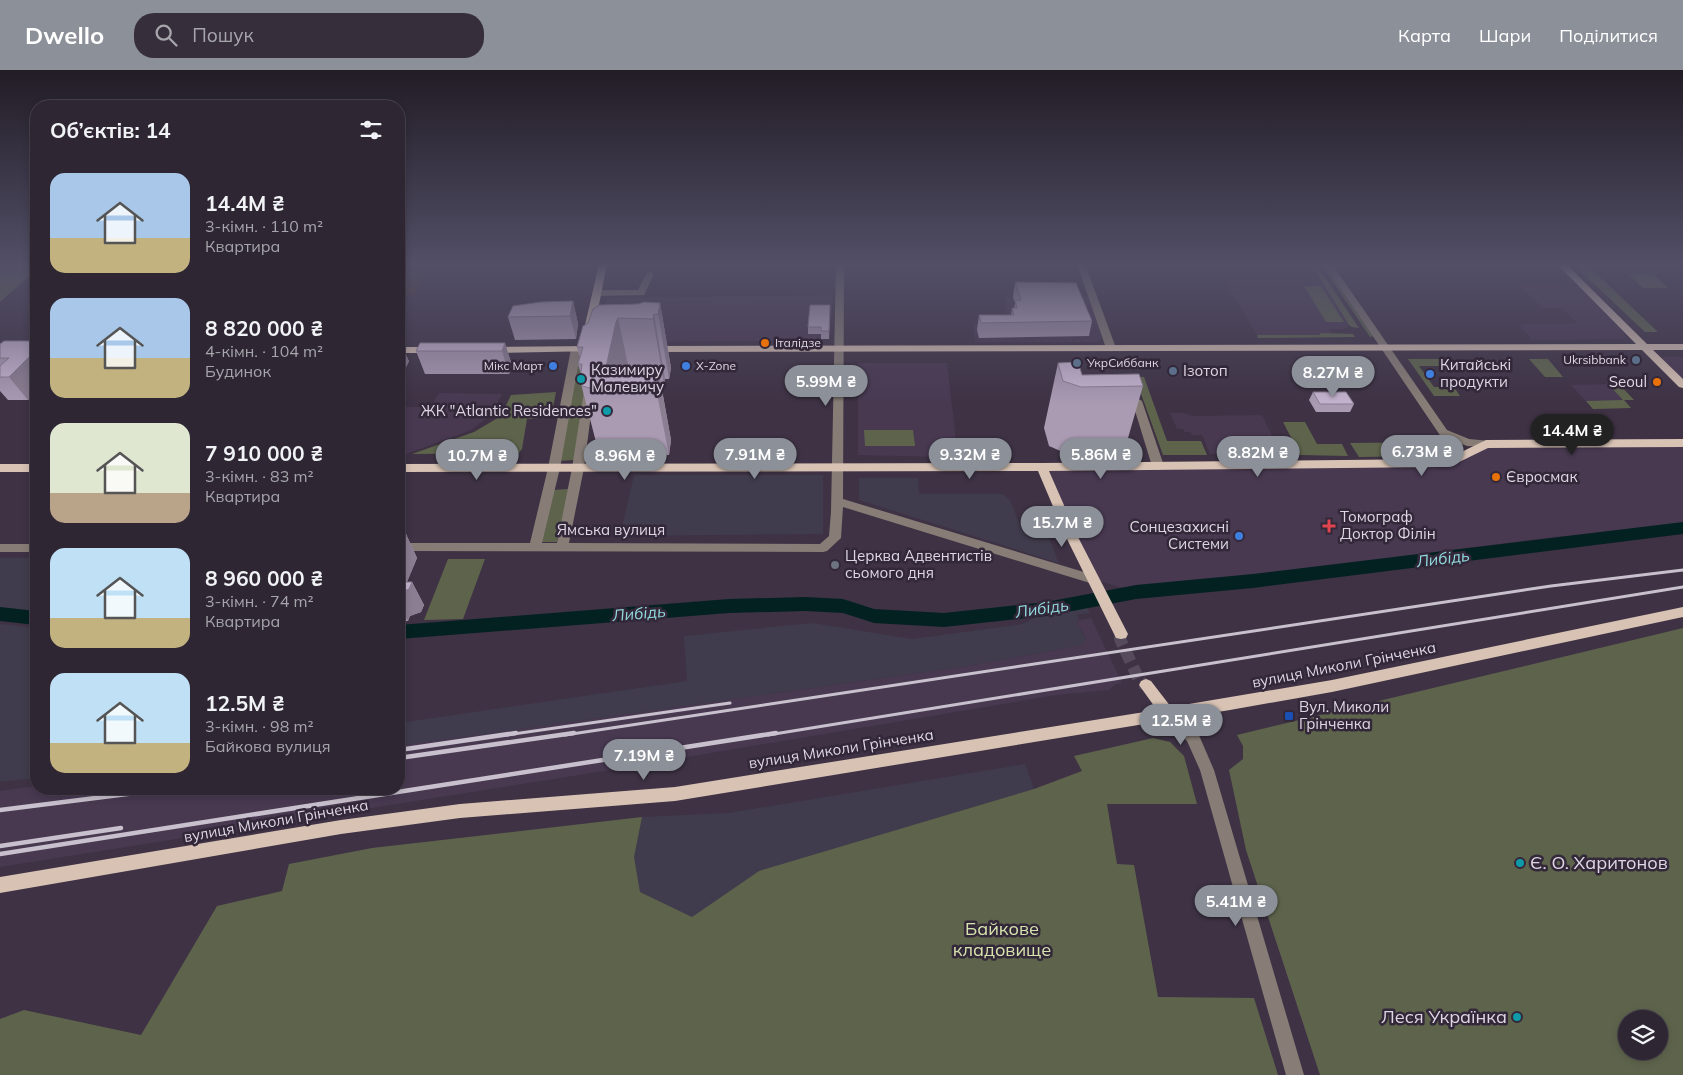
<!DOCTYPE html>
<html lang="uk">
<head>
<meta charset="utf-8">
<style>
	body { margin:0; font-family:Mulish,sans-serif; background:#362e3b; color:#f1f3f6; height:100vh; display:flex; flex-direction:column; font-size:19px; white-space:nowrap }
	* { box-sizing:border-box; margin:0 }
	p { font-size:16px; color:#a7a5ac }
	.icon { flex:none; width:28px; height:28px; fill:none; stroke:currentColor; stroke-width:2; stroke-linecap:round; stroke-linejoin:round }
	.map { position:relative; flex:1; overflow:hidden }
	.drawer { position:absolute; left:30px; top:30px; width:375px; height:695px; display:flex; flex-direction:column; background:#2e2633; border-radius:20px; box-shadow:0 2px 8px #0003,0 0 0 1px #49434e }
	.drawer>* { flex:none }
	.fabs { position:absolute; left:1618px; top:940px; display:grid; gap:10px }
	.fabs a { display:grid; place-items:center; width:50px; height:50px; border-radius:50%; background:#2e2633; box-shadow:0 2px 8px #0003,0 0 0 1px #49434e; font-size:25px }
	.price { position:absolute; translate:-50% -42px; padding:0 11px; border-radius:18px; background:#8c9099; color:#fff; font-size:16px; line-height:32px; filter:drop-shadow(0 1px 2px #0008) }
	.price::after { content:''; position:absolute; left:50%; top:30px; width:15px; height:11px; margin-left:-8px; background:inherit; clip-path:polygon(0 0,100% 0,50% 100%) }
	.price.selected { background:#222; color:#fff }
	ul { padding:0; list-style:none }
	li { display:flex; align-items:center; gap:15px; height:125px; padding:0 20px }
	li span { display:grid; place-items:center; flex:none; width:140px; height:100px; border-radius:15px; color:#555 }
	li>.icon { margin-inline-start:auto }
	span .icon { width:60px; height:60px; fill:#fffc; stroke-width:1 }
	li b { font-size:21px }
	h2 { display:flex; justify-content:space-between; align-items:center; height:60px; padding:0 20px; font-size:21px }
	header { display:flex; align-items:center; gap:30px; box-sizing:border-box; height:70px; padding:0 25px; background:#8c9099; color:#fff }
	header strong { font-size:24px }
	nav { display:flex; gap:28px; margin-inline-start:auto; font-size:18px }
	.search { width:350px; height:45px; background:#362e3b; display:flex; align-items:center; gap:12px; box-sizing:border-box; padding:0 18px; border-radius:20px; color:#a7a5ac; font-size:19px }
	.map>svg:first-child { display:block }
	.built { fill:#483951 }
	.industrial { fill:#403c4d }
	.medical { fill:#4d3a32 }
	.green { fill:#5e644c; fill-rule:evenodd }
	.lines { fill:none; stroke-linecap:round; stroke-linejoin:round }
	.river { fill:#042122; fill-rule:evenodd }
	.major-tunnel { stroke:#564b5c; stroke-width:12; stroke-dasharray:12 6; stroke-linecap:butt }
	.minor { fill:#877d76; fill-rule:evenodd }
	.major { fill:#d7c2b4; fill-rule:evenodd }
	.rail-far1 { stroke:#c8c1cd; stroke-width:3 }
	.rail { stroke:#c8c1cd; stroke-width:4.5 }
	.wall { fill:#aa9bb3 }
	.shaded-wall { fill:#8b7e92 }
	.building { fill:#c6b4d0; stroke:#8b7e92 }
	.food-dot { fill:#e8710a; stroke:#33283a; stroke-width:2 }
	.service-dot { fill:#5c6f8a; stroke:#33283a; stroke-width:2 }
	.shop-dot { fill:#3f7fe0; stroke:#33283a; stroke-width:2 }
	.culture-dot { fill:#0f9aa8; stroke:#33283a; stroke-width:2 }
	.health-dot { fill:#e0444e; stroke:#33283a; stroke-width:2 }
	.worship-dot { fill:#6b7280; stroke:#33283a; stroke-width:2 }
	.transit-dot { fill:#1a4fb4; stroke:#33283a; stroke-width:2 }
	.labels { text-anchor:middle; stroke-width:5; stroke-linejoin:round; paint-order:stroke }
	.far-poi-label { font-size:12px; fill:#ded7e3; stroke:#33283a; text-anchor:start }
	.poi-label { font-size:15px; fill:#ded7e3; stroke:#33283a; text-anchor:start }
	.street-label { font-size:15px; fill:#ded7e3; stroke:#33283a }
	.water-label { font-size:16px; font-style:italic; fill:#91dadd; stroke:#33283a }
	.near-poi-label { font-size:18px; fill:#ded7e3; stroke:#33283a; text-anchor:start }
	.near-park-label { font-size:18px; fill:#d6e3ad; stroke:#33283a }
</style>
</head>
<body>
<header>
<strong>Dwello</strong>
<div class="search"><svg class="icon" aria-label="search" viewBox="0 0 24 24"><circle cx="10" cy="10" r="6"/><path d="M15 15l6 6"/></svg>Пошук</div>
<nav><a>Карта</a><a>Шари</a><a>Поділитися</a></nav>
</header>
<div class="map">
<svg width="1683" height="1005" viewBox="0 0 1683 1005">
	<rect width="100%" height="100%" fill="#3e3244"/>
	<path class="built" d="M1215,194h91l6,2 37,59 -5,4h-14l2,4 -13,2h-62z
		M1520,215l58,1 45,46 4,7 -95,1 -13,-16 58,-1 -15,-15h-20z
		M833,225l-3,44 -44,2 -187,1 8,-44z
		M1089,225l13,42 -3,5h-124l-2,-19 25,-1 9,-9 -3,-16z
		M1662,287h21v25l-20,-21z
		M858,293h89l9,78h-14l1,16 -85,-2z
		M1619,314l15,16h-10l7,8 -38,1 -22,-24z
		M439,323l63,1 -10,20 -21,16 -65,24h-7v-47h31z
		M1170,343h13l10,3 69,-1 19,39h-71l-8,-19h-10l-2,-3h-5l-2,-3h-6z
		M1683,373v81l-129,13 -308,39 2,4 -115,11 -40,-12 -51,-112 397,-4 47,-19z
		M1091,548l31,65 -6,1 -7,6 -53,5 -446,75 -610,97v-76l36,-5v3h363v-43l569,-80 115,-21 3,-7 -10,-17z"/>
	<path class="industrial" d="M634,405h189v59l-203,2z
		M859,408h59l1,16h83l8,6 9,23 23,-2 17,42 -200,-63z
		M0,488h36v54l-36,-2z
		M1082,537h5l3,6 -13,2 3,5 -4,1 10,18 -3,6 -115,21 -569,80v-23l288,-42 -3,-45 128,-13 100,16 111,-15 12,-6 25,-4z
		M0,554l36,4v150l-36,4z
		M1025,694l9,25 -275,82 -67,46 -52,-25 -6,-35 8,-40 86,-4z"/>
	<path class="medical" d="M399,194h31l-15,30 -16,1z"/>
	<path class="green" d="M0,194h36v6l-36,32z
		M1306,194h10l43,64 -7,-1 -3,-2 -37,-59z
		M1321,194h3l49,72 -3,1z
		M1573,194h13l72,68h-13z
		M1628,204h25l15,14h-25z
		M1304,216h17l23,36h-18z
		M1321,263l32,1 2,3 -97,1 -1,-3h62z
		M1408,289h39l3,3h21l7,9h-28l-4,-5h-27l15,21h20l6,9h-26z
		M1529,289h19l15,18h-18z
		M578,292h13l-17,98 -15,1z
		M1135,307h9l23,64h34l6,14h-44z
		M1608,314h11l15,16h-10l7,8 -38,1 -7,-8 37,-1z
		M556,322l-5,25 -24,2 -5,30 -3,4 -107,1 62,-22 27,-16 10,-21z
		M1283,352h22l12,22h25l6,12 -48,-1z
		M864,360h49l2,16h-50z
		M1440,372l2,2 -27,1 6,11 -62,1 -9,-14z
		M569,419l-12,53h-18l13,-52z
		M448,489h37l-22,60 -39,1z
		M1683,558v447h-363l-74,-225 -17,-80 14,-11v-13l-6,-11zM1626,949h33v32h-33z
		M1153,668l17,4 14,14 13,48h-90l10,60 17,1 24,132 96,1 24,77h-1278v-56l24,-9 117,25 76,-129 65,-15 7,-27 83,-16 270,-31 -8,40 6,35 52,25 67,-46 275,-82 48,-18 -8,-15z"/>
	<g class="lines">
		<path class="river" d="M1683,452v12l-430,54 -117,11 -90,17 -102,11 -70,-4 -31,-10 -37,-2 -77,2 -330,26v-14l330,-26 77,-2 37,2 31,10 70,4 102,-11 90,-17 117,-11z
			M0,537l36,4v14l-36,-4z"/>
		<path class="major-tunnel" d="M1121,564l-1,5 20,43 6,3"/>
		<path class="minor" d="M836,194h8l-1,235 254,77 2,3 -2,3 -4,2 -250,-77 -2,31 -14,13 -4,1 -424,-1v-8h131l18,-75 23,-119 5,-3 5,3 -21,119 -18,75h15l15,-75 12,-77 5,-3 5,3 -10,77 -15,75 251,1 9,-8 2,-24z
			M1077,194h8l31,84 -2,2h-6l-2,-2z
			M1324,194h8l115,166 22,9 21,2 1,3 -1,3 -23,-1 -13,-5 6,9 3,8 -2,3h-8l-3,-11z
			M650,201l4,3 -10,21 -47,1 -5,-3 5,-3h41l8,-16z
			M1137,328l5,3 22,65 -2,3 -4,1 -6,-4 -20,-65z
			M0,474h36v8h-36z
			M1168,638l5,2 25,23 16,37 90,305h-18l-86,-305 -13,-29 -24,-23 -2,-4 2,-4z"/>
		<path class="major" d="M599,194h8l-12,61 -5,3 -5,-3z
			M1557,194h9l81,80h36v6h-30l30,29v9l-4,-1 -37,-37 -991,2 -5,-3 5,-3 985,-2z
			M593,276l3,1v4l-105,2 -5,-3 5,-3z
			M399,277h34l5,3 -5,3h-34z
			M1683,369v8l-195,1 -35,17 -14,2 -390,4 29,66 50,97 -2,4 -5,1 -5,-1 -50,-101 -28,-66 -639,1v-8l643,-1 397,-4h8l39,-19z
			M0,394h36v8h-36z
			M1683,537v10l-351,75 -102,18 -555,91 -215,17 -119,16 -341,59v-16l341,-57 119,-16 215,-17 482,-77 -18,-25 2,-4 5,-2 5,2 20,26 161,-27z"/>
		<path class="rail-far1" d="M507,665l223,-32
			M565,665l986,-149 132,-16
			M768,665l915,-148"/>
		<path class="rail" d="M399,680l117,-17
			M399,688l175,-25
			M0,740l167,-21
			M0,776l121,-18
			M0,784l776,-121"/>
	</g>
	<path class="wall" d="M1015,212l77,39 -3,15 -110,2 -2,-8 2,-15h32l1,-7h2l1,-5 -2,-6z
		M573,231l5,23 -2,15 -61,1 -7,-23z
		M660,233l11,65 -2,11h-4l-1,5h-3l10,56 -2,15 -63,1 -1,-3 -6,-1 -2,-6 -17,-66 1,-6 -3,-10 2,-6 -3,-11 61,-43z
		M830,235l-1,34h-8v-5h-13v-7z
		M36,271v51l-8,8h-20l-8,-9v-47z
		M505,273l7,23 -3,8h-84l-9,-23z
		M399,280l10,11 -5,10h-5z
		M1058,293l24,12 61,11 -19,66 -59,1 -16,-7 -5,-18z
		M1313,322l41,12 -4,8h-34l-7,-12z
		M399,464h7l11,24 -10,24h5l12,23 -3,7 -11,4 -2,5 -9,1z"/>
	<path class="shaded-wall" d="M573,231l5,23 -2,15 -6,-23z
		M660,233l11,65 -2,11 -11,-65z
		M654,244l11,65 -1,5 -11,-65z
		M618,248l14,65 -28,-7 12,-54z
		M505,273l7,23 -3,8 -7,-23z
		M36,280v42l-8,8 -19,-23z
		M404,280l5,11 -5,10 -5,-12z
		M659,304l12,66 -2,15 -13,-66z
		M406,464l11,24 -14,33 9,-9 12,23 -3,7 -11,4 -2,5 -9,-16v-55z"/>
	<path class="building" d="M1015,212l61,1 16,38 -111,2 -2,-8h35l-2,-7h5l-2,-7 6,-1z
		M573,231l-3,15 -62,1 5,-11 28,-4z
		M644,232l16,1 -2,11h-4l-1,5 -35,-1 -2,4 -12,54 55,-2 -3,15 -66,1v-2l-8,-2 -2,-6 2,-16h-4l5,-17h-6l6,-21 5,-3 5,-14 6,-4 39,-1z
		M810,235h20l-1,26h-8v-4h-13z
		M4,271h32v9l-27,27h-9v-11l9,-8h-9v-14z
		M420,273h85l-3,8h-86z
		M399,280h5l-5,9z
		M1078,292l4,13 57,-1 4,12 -62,1 -18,-6 -5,-18z
		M1313,322h33l8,12h-34z
		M399,464h7l-7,16z
		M399,512h13l-3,7 -10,4z"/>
	<linearGradient id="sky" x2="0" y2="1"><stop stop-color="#221c25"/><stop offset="0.58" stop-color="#524f67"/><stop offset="1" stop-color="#524f67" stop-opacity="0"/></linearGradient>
	<rect width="1683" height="335" fill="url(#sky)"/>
	<g class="food-dot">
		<circle cx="765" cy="273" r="5"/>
		<circle cx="1657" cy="312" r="5"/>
		<circle cx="1496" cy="407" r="5"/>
	</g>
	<g class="service-dot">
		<circle cx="1636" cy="290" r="5"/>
		<circle cx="1077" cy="293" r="5"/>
		<circle cx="1173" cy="301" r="5"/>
	</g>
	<g class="shop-dot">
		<circle cx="553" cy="296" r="5"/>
		<circle cx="686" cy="296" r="5"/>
		<circle cx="1430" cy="304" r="5"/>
		<circle cx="1239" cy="466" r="5"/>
	</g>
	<g class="culture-dot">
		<circle cx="581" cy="309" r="5"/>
		<circle cx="607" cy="341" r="5"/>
		<circle cx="1520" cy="793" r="5"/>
		<circle cx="1517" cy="947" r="5"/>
	</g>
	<path class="health-dot" d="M1326.5 448.5h5v5h5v5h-5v5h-5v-5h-5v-5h5z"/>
	<circle class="worship-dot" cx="835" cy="495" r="5"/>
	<rect class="transit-dot" x="1284" y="641" width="10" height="10" rx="2.5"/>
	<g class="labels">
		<g class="far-poi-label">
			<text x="775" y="277">Італідзе</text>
			<text x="1626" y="294" text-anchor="end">Ukrsibbank</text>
			<text x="1087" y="297">УкрСиббанк</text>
			<text x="543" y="300" text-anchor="end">Мікс Март</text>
			<text x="696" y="300">X-Zone</text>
		</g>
		<g class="poi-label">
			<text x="1440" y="300">Китайські<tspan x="1440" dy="17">продукти</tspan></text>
			<text x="591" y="305">Казимиру<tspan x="591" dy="17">Малевичу</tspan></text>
			<text x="1183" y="306">Ізотоп</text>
			<text x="1647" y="317" text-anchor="end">Seoul</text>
			<text x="597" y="346" text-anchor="end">ЖК "Atlantic Residences"</text>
			<text x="1506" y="412">Євросмак</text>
			<text x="1340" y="452">Томограф<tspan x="1340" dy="17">Доктор Філін</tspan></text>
			<text x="1229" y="462" text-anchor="end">Сонцезахисні<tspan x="1229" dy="17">Системи</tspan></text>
			<text x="845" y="491">Церква Адвентистів<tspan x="845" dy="17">сьомого дня</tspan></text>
			<text x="1299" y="642">Вул. Миколи<tspan x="1299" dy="17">Грінченка</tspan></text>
		</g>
		<g class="street-label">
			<text x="611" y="465">Ямська вулиця</text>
			<text transform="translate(1344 595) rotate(-11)" y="5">вулиця Миколи Грінченка</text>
			<text transform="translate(841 679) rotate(-9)" y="5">вулиця Миколи Грінченка</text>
			<text transform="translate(276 751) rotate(-10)" y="5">вулиця Миколи Грінченка</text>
		</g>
		<g class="water-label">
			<text transform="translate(1443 488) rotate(-7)" y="6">Либідь</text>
			<text transform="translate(1042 538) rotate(-8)" y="6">Либідь</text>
			<text transform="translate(639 543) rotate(-5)" y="6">Либідь</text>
		</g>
		<g class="near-poi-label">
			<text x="1530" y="799">Є. О. Харитонов</text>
			<text x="1507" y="953" text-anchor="end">Леся Українка</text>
		</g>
		<g class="near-park-label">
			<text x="1002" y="865">Байкове<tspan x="1002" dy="21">кладовище</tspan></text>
		</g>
	</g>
</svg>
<div class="fabs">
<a><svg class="icon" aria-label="layers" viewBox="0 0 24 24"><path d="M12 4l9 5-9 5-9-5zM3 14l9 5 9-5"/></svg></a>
</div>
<b class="price" style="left:1333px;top:328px">8.27M ₴</b>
<b class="price" style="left:826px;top:337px">5.99M ₴</b>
<b class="price selected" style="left:1572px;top:386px">14.4M ₴</b>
<b class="price" style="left:1422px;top:407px">6.73M ₴</b>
<b class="price" style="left:1258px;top:408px">8.82M ₴</b>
<b class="price" style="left:755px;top:410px">7.91M ₴</b>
<b class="price" style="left:970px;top:410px">9.32M ₴</b>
<b class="price" style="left:1101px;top:410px">5.86M ₴</b>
<b class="price" style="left:477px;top:411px">10.7M ₴</b>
<b class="price" style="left:625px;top:411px">8.96M ₴</b>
<b class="price" style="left:1062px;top:478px">15.7M ₴</b>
<b class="price" style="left:1181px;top:676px">12.5M ₴</b>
<b class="price" style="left:644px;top:711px">7.19M ₴</b>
<b class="price" style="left:1236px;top:857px">5.41M ₴</b>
<section class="drawer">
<h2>Об’єктів: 14<svg class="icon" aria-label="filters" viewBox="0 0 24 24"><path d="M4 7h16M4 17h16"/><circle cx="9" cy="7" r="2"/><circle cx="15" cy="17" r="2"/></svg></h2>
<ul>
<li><span style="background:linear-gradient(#a9c7e8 65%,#c2b280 0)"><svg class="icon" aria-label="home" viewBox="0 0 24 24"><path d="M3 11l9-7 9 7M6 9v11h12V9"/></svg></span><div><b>14.4M ₴</b><p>3-кімн. · 110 m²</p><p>Квартира</p></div></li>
<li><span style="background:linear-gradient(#a9c7e8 60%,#c2b280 0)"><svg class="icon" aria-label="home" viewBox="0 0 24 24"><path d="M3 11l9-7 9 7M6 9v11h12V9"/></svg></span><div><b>8 820 000 ₴</b><p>4-кімн. · 104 m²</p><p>Будинок</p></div></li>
<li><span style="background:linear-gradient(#dfe7d0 70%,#b9a48a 0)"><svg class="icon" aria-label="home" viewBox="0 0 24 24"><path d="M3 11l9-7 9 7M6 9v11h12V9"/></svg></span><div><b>7 910 000 ₴</b><p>3-кімн. · 83 m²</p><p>Квартира</p></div></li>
<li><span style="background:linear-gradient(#bfe0f5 70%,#c2b280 0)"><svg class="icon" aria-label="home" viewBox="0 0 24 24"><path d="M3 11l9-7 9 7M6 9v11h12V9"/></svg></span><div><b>8 960 000 ₴</b><p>3-кімн. · 74 m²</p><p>Квартира</p></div></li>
<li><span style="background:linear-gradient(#bfe0f5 70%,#c2b280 0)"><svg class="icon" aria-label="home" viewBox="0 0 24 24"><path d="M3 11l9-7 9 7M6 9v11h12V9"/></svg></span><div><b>12.5M ₴</b><p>3-кімн. · 98 m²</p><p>Байкова вулиця</p></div></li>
</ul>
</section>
</div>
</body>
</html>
